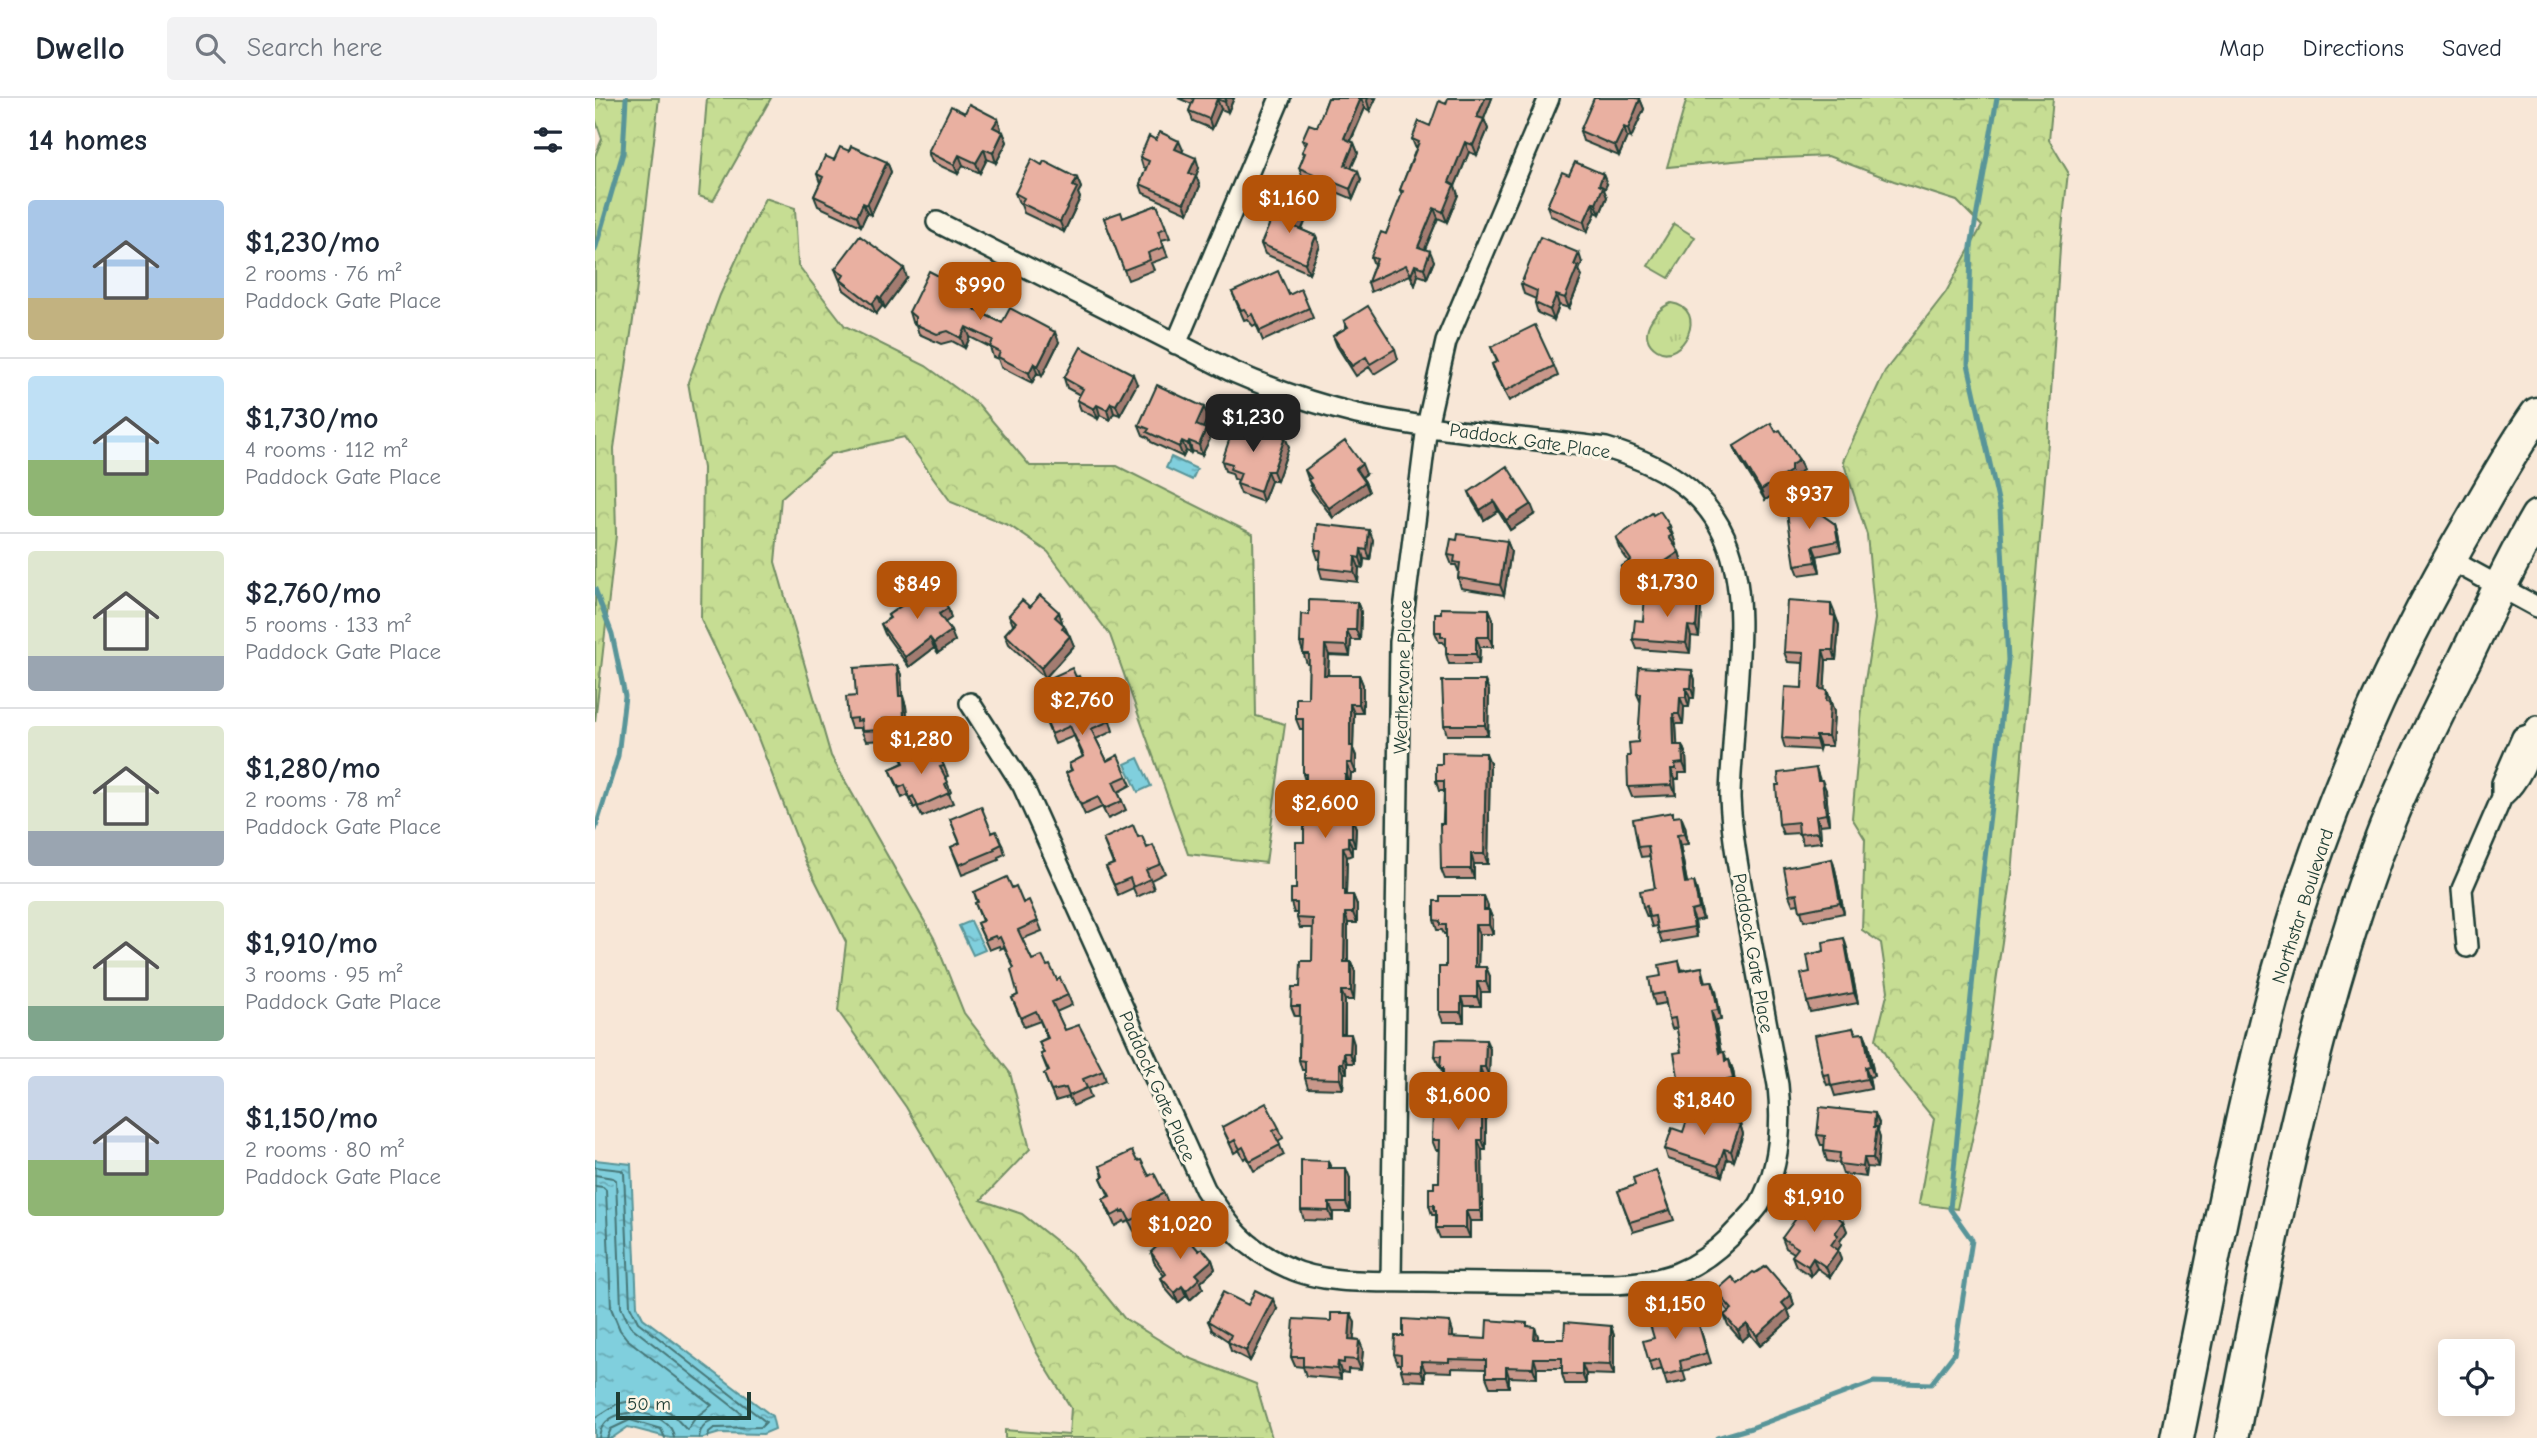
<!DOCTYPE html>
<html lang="en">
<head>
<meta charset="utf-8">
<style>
	body { margin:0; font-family:"Comic Neue",sans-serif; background:#f2f2f3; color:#1f2937; height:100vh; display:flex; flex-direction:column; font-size:26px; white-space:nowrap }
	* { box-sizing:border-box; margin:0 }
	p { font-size:23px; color:#747a83 }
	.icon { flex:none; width:38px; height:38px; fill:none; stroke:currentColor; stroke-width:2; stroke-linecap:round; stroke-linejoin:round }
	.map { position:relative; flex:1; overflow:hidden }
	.side { display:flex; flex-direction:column; background:#fff; width:595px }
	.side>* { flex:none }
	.fabs { position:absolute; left:1843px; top:1241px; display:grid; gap:14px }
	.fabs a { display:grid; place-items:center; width:77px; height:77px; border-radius:7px; background:#fff; box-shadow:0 4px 18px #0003; font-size:35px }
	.scale { position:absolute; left:21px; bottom:18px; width:135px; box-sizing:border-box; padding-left:7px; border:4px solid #1f3d34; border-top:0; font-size:19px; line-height:24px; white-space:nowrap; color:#1f3d34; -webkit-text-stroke:5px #fcf5e5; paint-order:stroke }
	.price { position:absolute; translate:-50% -60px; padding:0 16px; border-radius:14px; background:#b45309; color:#fff; font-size:23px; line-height:46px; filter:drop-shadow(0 2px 4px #0008) }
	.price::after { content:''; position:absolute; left:50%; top:42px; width:21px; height:16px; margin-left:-10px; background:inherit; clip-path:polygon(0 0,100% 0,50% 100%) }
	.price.active { background:#222; color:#fff }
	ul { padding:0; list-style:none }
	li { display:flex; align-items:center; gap:21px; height:175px; padding:0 28px }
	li+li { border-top:2px solid #e0e1e3 }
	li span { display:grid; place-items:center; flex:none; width:196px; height:140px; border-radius:7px; color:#555 }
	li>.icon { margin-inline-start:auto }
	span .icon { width:84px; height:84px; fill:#fffc; stroke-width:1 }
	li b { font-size:30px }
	h2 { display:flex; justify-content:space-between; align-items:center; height:84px; padding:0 28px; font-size:30px }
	header { display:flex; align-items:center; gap:42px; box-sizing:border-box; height:98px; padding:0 35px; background:#fff; border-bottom:2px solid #e0e1e3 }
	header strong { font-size:33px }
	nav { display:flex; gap:38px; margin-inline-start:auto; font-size:24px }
	.search { width:490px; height:63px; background:#f2f2f3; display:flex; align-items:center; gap:18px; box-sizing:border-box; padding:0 24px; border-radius:7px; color:#747a83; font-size:26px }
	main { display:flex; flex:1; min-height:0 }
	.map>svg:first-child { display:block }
	.grass { fill:url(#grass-tufts); stroke:#728d64; stroke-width:2 }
	.forest { fill:url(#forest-crowns); stroke:#728d64; stroke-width:2 }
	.garden { fill:#c6dd93; stroke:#728d64; stroke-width:2 }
	.water { fill:url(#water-ripples); stroke:#599599; stroke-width:2 }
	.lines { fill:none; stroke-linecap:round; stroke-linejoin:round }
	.shore { stroke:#467778; stroke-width:2 }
	.stream { stroke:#599599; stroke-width:5 }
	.minor-casing { stroke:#1f3d34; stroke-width:24 }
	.primary-casing { stroke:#1f3d34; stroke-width:37 }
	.minor { stroke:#fcf5e5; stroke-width:19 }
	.primary { stroke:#fcf5e5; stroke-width:32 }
	.wall { fill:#c8978a; stroke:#1f3d34; stroke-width:2 }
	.shaded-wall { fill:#a37b71; stroke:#1f3d34; stroke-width:2 }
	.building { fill:#e9b0a1; stroke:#1f3d34; stroke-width:2 }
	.labels { text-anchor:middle; stroke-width:6; stroke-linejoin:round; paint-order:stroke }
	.street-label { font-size:19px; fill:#1f3d34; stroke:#fcf5e5 }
</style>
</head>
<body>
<header>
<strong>Dwello</strong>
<div class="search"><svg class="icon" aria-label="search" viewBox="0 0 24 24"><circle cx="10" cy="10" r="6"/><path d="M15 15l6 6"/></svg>Search here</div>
<nav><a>Map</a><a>Directions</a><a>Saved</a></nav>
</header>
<main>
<section class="side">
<h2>14 homes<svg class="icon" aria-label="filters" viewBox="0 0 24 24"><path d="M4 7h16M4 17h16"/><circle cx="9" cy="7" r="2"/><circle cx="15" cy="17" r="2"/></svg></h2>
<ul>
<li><span style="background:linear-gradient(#a9c7e8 70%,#c2b280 0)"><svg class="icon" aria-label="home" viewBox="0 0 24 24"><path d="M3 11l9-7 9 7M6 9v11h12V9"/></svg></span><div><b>$1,230/mo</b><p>2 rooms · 76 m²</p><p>Paddock Gate Place</p></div></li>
<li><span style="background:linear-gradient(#bfe0f5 60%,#8fb573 0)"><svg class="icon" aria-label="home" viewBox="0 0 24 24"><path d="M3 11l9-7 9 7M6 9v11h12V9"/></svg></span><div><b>$1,730/mo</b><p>4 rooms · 112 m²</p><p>Paddock Gate Place</p></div></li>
<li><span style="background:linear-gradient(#dfe7d0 75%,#9aa5b1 0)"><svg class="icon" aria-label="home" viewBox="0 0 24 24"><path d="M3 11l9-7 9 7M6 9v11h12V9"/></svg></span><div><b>$2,760/mo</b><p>5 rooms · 133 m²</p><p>Paddock Gate Place</p></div></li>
<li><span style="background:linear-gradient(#dfe7d0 75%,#9aa5b1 0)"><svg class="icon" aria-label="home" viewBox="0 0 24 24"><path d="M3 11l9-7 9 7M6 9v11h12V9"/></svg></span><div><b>$1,280/mo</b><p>2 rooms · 78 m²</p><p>Paddock Gate Place</p></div></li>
<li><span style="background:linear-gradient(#dfe7d0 75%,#7fa58c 0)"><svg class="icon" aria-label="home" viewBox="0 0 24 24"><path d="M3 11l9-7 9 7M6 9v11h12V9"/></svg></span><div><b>$1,910/mo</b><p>3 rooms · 95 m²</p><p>Paddock Gate Place</p></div></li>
<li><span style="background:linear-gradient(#c9d6e8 60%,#8fb573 0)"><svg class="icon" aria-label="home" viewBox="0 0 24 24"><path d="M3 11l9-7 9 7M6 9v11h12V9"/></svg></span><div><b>$1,150/mo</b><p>2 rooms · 80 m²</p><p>Paddock Gate Place</p></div></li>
</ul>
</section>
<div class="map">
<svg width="1942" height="1340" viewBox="0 0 1942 1340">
	<defs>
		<pattern id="grass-tufts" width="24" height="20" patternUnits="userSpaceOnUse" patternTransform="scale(1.75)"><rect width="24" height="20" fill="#c6dd93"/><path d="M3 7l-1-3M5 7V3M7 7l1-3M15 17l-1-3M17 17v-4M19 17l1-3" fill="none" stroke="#aabf7f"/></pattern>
		<pattern id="forest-crowns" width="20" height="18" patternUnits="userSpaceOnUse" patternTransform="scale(1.75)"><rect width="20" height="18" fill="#c6dd93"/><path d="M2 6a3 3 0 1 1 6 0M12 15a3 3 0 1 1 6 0" fill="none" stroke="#aabf7f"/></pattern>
		<pattern id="water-ripples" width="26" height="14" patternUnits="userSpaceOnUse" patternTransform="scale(1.75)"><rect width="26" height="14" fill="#80cfdd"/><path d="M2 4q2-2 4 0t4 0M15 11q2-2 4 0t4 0" fill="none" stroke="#68a9b4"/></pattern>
	</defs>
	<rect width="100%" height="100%" fill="#f8e7d7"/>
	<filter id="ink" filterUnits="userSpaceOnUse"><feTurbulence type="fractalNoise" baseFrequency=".0143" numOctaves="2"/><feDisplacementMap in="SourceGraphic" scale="14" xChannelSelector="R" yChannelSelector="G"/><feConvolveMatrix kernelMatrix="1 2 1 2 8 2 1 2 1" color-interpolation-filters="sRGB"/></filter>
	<g filter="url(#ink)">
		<path class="grass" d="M1076,205c40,6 10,62 -14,47 -22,-14 -3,-40 14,-47z"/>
		<path class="forest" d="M0,0h64l-26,222 -19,128 2,87 -21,187v-566l7,-17 -7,-21z
			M112,0h64l-58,103 -14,-5z
			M1092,0h366l-4,42 19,32 -8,75 -12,195 -36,433 -16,107 -13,107 -26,120 -38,-5 15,-85 -37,-45 -21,-35 12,-48 -7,-48 -19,-13 3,-91 -13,-21 12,-131 11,-68 -8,-84 -24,-74 42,-90 61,-79 36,-66 -25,-25 -63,-20 -66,-25 -73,3 -88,8z
			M170,100l30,10 3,57 47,61 81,40 53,39 51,61h87l136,68 3,182 29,8 -19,139 -78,-9 -78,-219 -62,-83 -38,-26 -59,-24 -47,-65 -73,17 -50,44 -6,64 56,194 103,182 30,75 46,60 20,76 -49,51 41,14 50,40 52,64 63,39 69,27 16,54h-267v-8l64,5 2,-27 -34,-55 -47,-102 -84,-144 -68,-96 8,-69 -40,-80 -50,-129 -55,-114 2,-151 -15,-86 32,-87z"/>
		<path class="garden" d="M1079,126l21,13 -26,41 -21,-12z"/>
		<path class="water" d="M576,359l26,12 -5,11 -26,-12z
			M543,660l13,28 -13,6 -13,-28z
			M376,823l14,29 -12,5 -14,-29z
			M0,1062l36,4 6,142 6,12 129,98 3,13 -12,5 -43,-1 -17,5h-33l-42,-11 -16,11h-17z"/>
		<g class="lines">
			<path class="shore" d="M0,1069l26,3 3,3 6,133 8,16 128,100 -5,5 -47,1 -5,4 -1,6
				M0,1077l18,3 3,2 5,127 9,19 111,87 -3,5c-17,0 -37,-2 -39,20
				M0,1088l8,1 3,3 5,118 9,22 7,9 85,66 -16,12 -9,13 -17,-18 -39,-11 -14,3 -22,14
				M4,1340c2,-37 73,-30 75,0
				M12,1340l4,-9 19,-9 31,9 4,9"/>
			<path class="stream" d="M0,152l28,-97 3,-55
				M0,491l17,45 13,62 -7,60 -23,74
				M1122,1340l34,-10 123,-46 57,2 23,-30 18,-114 -22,-31 33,-334 25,-215 -8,-151 -32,-145 3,-117 26,-149"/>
			<g class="minor-casing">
				<path id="minor" d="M342,124l294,149c41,18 83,33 126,43 82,18 166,23 249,34 163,47 135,162 127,297 -1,18 -3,36 -3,53 2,43 11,84 18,126 10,54 20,107 30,161 4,40 2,84 -19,120 -8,11 -20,22 -29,32 -15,15 -33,28 -53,36 -20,8 -41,10 -63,11 -64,0 -128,-1 -193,-2 -39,-1 -96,3 -132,-14 -45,-20 -58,-39 -84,-79l-182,-403 -53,-83
					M581,246l104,-246
					M1854,461l88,48
					M1936,636c4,20 -14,50 -29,63v-14l20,-46 9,-3 6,-8
					M1872,849l-5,-58 40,-92
					M796,1183l9,-639 27,-216 19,-84 103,-244"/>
			</g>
			<g class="primary-casing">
				<path id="primary" d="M1582,1340c29,-144 56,-288 92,-430 45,-175 116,-341 208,-496 19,-33 38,-67 60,-98
					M1637,1340c36,-187 72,-376 134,-557 26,-77 62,-149 99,-222 23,-48 45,-96 72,-142"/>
			</g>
			<use href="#minor" class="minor"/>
			<use href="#primary" class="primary"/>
		</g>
		<path class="wall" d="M583,0h56l-6,14 -7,-3 -9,20 -19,-8 -4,-10 3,-7z
			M733,0h48l-6,13 -5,-3 -14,33 3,2 4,10 -7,15 10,12 -8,19 -50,-21 -4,-10 5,-11 -2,-5 3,-6 -3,-6 15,-13z
			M897,0l-8,21 4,10 -11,26 -8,-3 -14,34 3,9 -11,27 -9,-4 -13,31 9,12 -7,17 -9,-3 -3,10 -5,-10 -39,17 -3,-10 6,-17 -3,-8 15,-23 16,-39 -2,-5 16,-41 -4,-10 18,-13 16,-22z
			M1045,0v1l4,10 -13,29 -4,-1 -8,19 -36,-15 -3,-10z
			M370,15l33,6 3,10 -1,2 3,1 4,10 -11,21 -9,-4 -7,14 -17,-8 -5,9 -26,-12 -4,-10z
			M588,52l-1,2 17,16 -3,8 4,10 -12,27 -45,-20 -3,-9 6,-16 -3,-1 -3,-10z
			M239,62l53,2 4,10 -20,43 -4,-2 -6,13 -43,-20 -4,-10 6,-13 -3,-9z
			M447,67l35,13 4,10 -3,5 2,5 -16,34 -40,-19 -3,-8 -2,-2 -4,-10z
			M974,77l38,9 -3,6 3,7 -7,17 -4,-2 -9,20 -36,-16 -4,-10z
			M562,107l13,33 -9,2 7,17 -17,6 3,7 -26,10 -24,-62h19z
			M680,121l30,3 -3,8 14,6 4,10 -11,27 -44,-19 -4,-10z
			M987,165l-3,7 3,6 -13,32 -10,-3 -5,15 -16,-7 -3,-10 1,-4 -12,-5 -3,-10z
			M240,171l72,9 -22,30 -3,-2 -6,8 -32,-24z
			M637,194l57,3 20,13 4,10 -50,23 -7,-17 -3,2 -6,-7 -3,1z
			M391,207l-4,8 20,10 57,19 -17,34 -5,-3 -5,10 -31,-16 -3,-8 -5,-2 -3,-10 -20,-10 -5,11 -13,-7 -11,3 -22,-10 -3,-9 -4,-3 -3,-10z
			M749,223l51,28 3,10 -24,15 -5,-7 -13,9 -19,-30 -4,-10 13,-8z
			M896,249l63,19 4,10 -49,25 -14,-27 -3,-10 5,-2z
			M469,280l73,6 -17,31 -6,-2 -4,7 -10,-5 -2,4 -17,-9 -4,-10 3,-5 -13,-7z
			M613,319l-5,11 7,11 -8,16 -10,-4 -1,2 -5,-2 -3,6 -32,-15 -2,-4 -6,-3 -4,-10z
			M1181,334l23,28 4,10 -8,5v6l-30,19 -27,-44 -4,-10z
			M690,339l4,10 -12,34h-6l-8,21 -22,-8 -4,-10 1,-4 -4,-1 -2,-6 -7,-2 -3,-10z
			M710,372l61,4 -4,3 3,5 4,10 -36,26 -21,-28z
			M874,394l66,22 -25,16 -12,-19 -14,9 -11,-18z
			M1225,416l15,10 3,10 3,17 -24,5 3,16 -21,3 -4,-10z
			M774,432l4,10 -3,20 -6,-1 -1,9 -4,-1 -1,15 -36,-4 -3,-10 1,-8 -2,-1 -3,-9z
			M1078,438l3,9 -2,1 5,6 3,10 -42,29h-6l-10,-14 -3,-10 8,-5 -10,-14 -3,-10 58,-2z
			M862,442l50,1 4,10 -7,44 -43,-7 -3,-10 1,-6 -3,-7h-4l-4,-10z
			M326,497l5,1 22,12 3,10 -6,4 10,19 -17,12 -4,-5 -25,19 -24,-33 -4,-10 8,-6 -1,-3 14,-10 -2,-6z
			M762,504l4,10 -1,28h-9l-1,16 -21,-1 -1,20h31l4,10v28h-9l-1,36 3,7v17h-5l-1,12h-1l-1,33h4l4,10 -1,19h-3v8l-5,2 -1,37 1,1h6l4,10v18h-9v39h3l4,10 -1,28h-9v34l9,10v19h-7v10h-3l-1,16 -35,-1 -3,-10v-8h-3l-3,-10 1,-44h-5l-4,-10 21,-45 1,-33h-13l-3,-10v-5h-3l-3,-10 5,-14 8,-47 2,-24v-34l-3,-10v-45h-3l-4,-10 12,-21 1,-34h-2l-7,-21 9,-28z
			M435,509l29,5 3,10 -1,1 3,2 10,21 -29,32 -36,-34 -4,-10 8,-9 -4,-10z
			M1106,510l-2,29 -8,-1 -1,17 -53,-4 -4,-10 10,-18z
			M894,511l4,10v28h-13l-1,17h-30l-3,-10v-7l-3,-5h-4l-4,-10z
			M1240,516l4,11 -3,35h-10l-2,30h3l7,22 -2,34h-12l-1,4 -34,-2 -3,-10 20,-50 1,-25 -15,-1 -4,-10z
			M302,567l4,10 1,21 4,10 2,22 -22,1 1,11 -21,1 -6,-13h-9l-3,-9 8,-23z
			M1097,572l3,10 -1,18h-4l-1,9h-5l-1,17h-7l1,21h5l4,10 1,18h-8v6h-4l1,16 -44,2 -4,-10 2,-31 8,-14 3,-39 -4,-9z
			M481,579l11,17 13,14 10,13 3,10 -17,8 11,22 20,15 4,9 -13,7 8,18 -18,9 -6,-12 -17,8 -19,-42 5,-3 -2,-6 14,-7 -9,-21 -19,8 -12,-29 3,-2 -9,-22z
			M890,583l4,10 -1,44h-41l-3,-10z
			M305,656l21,1 23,11 4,10 -3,1 6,15 -2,2 4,9 -31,14 -5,-11 -3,2 -6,-13 -6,3 -12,-29 13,-6z
			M895,665l-2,101h-14v15h-29l-4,-10 3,-78h-5l-3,-10z
			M1221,670l4,12 6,10 3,34 -9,1 1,17 -18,2 -4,-11 -16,1 -4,-10v-39z
			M1079,719l11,9 3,18 -8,1 7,38 7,-1 3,9 6,28 -8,2 2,16 -35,6 -5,-17 -5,1 -3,-10h-2l-4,-10 12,-19 -5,-32 -9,1 -3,-10z
			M355,721l42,14 10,11 3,10 -7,3 1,3 -37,15 -11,-28 9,-3z
			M543,739l23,27 4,9 -14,7 3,9 -17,8 -4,-9 -15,7 -12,-28 7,-3 -10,-25z
			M1237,761l3,10 9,44 -40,8 -5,-17 -6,1 -4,-10z
			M417,790l26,33 4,10 -20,8 10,21 15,6 21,29 4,10 -16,7 9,18 38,41 3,10 -18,8 3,9 -18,8 -4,-9 -14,4 -11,-27 4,-2 -7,-18 3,-1 -5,-11 8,-4 -7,-17 -16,6 -12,-29 6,-3 -4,-27 -10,-21 -4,2 -1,-3 -10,4 -12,-27 5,-2 -7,-18 2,-1 -3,-10z
			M889,798l4,10v4h1l4,10v14h-14l-1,33 12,9v16h-9v14h-17v16h-21l-4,-10 7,-45v-33h-2l-2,-4h-5l-3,-10 6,-19z
			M1252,850l11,55 -48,9 -3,-10 3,-30 14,-21z
			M1084,863l3,9 20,-3 4,15 6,-1 4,10 5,29 -6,1 6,32 3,-1 3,9 2,-1 4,10 3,19 -52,9 -4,-10 1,-36 -4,-24 -5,1 -3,-10 -3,-16 -11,2 -3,-10 9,-19z
			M1258,930l3,6 8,-1 4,10 6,33 -5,1 2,12 -36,7 -4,-12 -4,1 -4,-10z
			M895,951l-1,27h-6l-1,35 4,10v29h-4l1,71h-13v17h-30l-4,-10v-13h-4l-3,-10 5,-17 5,-6 1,-32h-4l-4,-10 11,-29v-35l-3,-10h-1l-4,-10z
			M1284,1025l-1,8 2,6 -3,31 -10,-1 -1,10 -23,-3 -4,-11 -12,-2 -3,-10v-6h-3l-4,-10z
			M1145,1026l3,10 -9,27 -7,-2 -5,17 -54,-17 -3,-10z
			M627,1029l57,1 4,10 -5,3 6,14 -30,16 -7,-14 -3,2 -5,-9 -5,3z
			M542,1063l27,32 4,10 -18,9 3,10 -19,9 -5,-10 -4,2 -1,-2 -9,5 -12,-27 6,-3 -8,-18 2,-2 -3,-10z
			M733,1063l3,7 19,10v34h-17v9l-29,-1 -3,-10z
			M1061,1072l18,50 -41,12 -15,-41 17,-6z
			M1248,1123l4,10 -7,10 1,4 -3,5 3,10 -11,17 -13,-9 -6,8 -15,-10 -4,-10 2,-3 -8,-5 -4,-10z
			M604,1153l13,9 3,9 -14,13 2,6 -13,12 -4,-4 -8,7 -13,-15 -4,-10 3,-2 -10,-14 -3,-10z
			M1160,1175l36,22 3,10 -6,6 3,8 -31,27 -10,-12 -8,7 -14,-16 -4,-10 5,-3 -9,-11 -4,-10 22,-7z
			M653,1207l29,4 -27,52 -19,-10 -3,-10 -16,-11 -4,-9z
			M756,1215l4,10 -2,16 6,1 4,10 -2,20 -13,-1v4l-7,-1v7l-35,-3 -3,-9 -8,-1 -4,-9 40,-36z
			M1101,1217l15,48 -28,8 3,10 -19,4 -5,-16 -10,3 -3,-10 5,-24 36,-22z
			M934,1228l9,10v3h26l47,-13 3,10v39l-28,-1v10h-21l-3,-10v-6h-25v10l-28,-1v10h-19l-4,-10v-8l-34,-1v4l-27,-1v10l-21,-1 -3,-10v-6h-3l-4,-10 9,-18 50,-4v6l33,1z"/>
		<path class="shaded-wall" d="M631,0h8l-6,14 -3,-10z
			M766,0l4,10 -18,40 -3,-10z
			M773,0h8l-6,13 -3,-10z
			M890,0h7l-11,28 -4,-9z
			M622,1l4,10 -9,20 -3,-10z
			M1045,1l4,10 -13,29 -3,-9z
			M403,21l3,10 -4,8 -4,-10z
			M889,21l4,10 -11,26 -4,-10z
			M1029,29l3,10 -8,19 -4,-10z
			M408,34l4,10 -11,21 -3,-10z
			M584,43l4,9 -4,9 -4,-10z
			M870,44l4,10 -14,34 3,9 -11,27 -4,-10 6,-30z
			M759,45l4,10 -10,22 -3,-10z
			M389,51l3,10 -7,14 -4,-10z
			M364,57l4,10 -5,9 -4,-9z
			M601,60l3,10 -6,15 -4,-10z
			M292,64l4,10 -20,43 -4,-10z
			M763,73l3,9 -8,19 -3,-10z
			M1008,76l4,10 -3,6 3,7 -7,17 -4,-10 3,-19z
			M601,78l4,10 -12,27 -4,-10z
			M482,80l4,10 -3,5 2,5 -16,34 -4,-10z
			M998,104l3,10 -9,20 -3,-10z
			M268,105l4,10 -6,13 -4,-10z
			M839,110l4,10 -16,38 -4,-9z
			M706,114l4,10 -7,15 -3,-10z
			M721,138l4,10 -11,27 -4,-10z
			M835,153l4,10 -7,17 -3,-10z
			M984,155l3,10 -3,7 3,6 -13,32 -4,-10 9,-33z
			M820,167l3,10 -3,10 -4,-10z
			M309,170l3,10 -22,30 -4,-10z
			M387,197l4,10 -7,15 -4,-10z
			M961,197l3,10 -5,15 -4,-10z
			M283,198l4,10 -6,8 -4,-10z
			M371,229l4,10 -5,11 -4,-10z
			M460,234l4,10 -17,34 -4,-10z
			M439,265l3,10 -5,10 -3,-10z
			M538,276l4,10 -17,31 -4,-10z
			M516,305l3,10 -4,7 -3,-10z
			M502,307l3,10 -2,4 -4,-10z
			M609,309l4,10 -8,18 -4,-10z
			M611,331l4,10 -8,16 -3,-10z
			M690,339l4,10 -12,34 -4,-10z
			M587,343l4,10 -3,6 -4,-10z
			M594,343l3,10 -1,2 -3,-9z
			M1204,362l4,10 -8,5v6l-30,19 -4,-10 30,-25z
			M767,366l4,10 -7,5 -3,-10z
			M672,373l4,10 -8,21 -3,-10z
			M770,384l4,10 -36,26 -4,-10z
			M899,403l4,10 -14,9 -4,-10z
			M936,406l4,10 -25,16 -4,-10z
			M1240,426l3,10 3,17 -3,-10z
			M1075,428l6,19 -4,2 -3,-10 -2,-9z
			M774,432l4,10 -3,20 -3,-10z
			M912,443l4,10 -7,44 -4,-10z
			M1218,448l4,10 3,16 -4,-10z
			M766,451l3,10 -1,9 -3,-10z
			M1084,454l3,10 -42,29 -4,-10z
			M760,459l4,10 -1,15 -4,-10z
			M1103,500l3,10 -2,29 -3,-10z
			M762,504l4,10 -1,28 -4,-10z
			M1236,506l4,10 -1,11 -3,-10z
			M353,510l3,10 -8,6 -4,-10z
			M894,511l4,10v28l-4,-10z
			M464,514l3,10 -4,5 -3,-10z
			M1240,518l4,9 -3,35 -3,-10z
			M1093,528l3,10 -1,17 -4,-10z
			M752,532l4,10 -1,16 -3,-10z
			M356,533l4,10 -17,12 -4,-10z
			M475,538l4,10 -29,32 -4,-10z
			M881,539l4,10 -1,17 -3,-10z
			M335,540l4,10 -25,19 -4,-10z
			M730,547l4,10 -2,30 -3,-10z
			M1228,552l3,10 -2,39 -4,-10z
			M302,567l4,10 2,31 -4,-10z
			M1097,572l3,10 -1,18 -3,-10z
			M764,577l4,10v28l-4,-9z
			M890,583l4,10 -1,44 -3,-10z
			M1091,590l4,10 -1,9 -3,-10z
			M1232,592l7,22 -2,34 -4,-10 -2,-35z
			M308,598l3,10 2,22 -4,-10z
			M1085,599l4,10 -1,17 -4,-10z
			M755,606l4,9 -1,36 3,7v17l-4,-10 -2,-17z
			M1078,616l3,10 2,31 -4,-10z
			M287,621l4,10 1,11 -4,-10z
			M1221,638l4,10 -1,4 -3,-10z
			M1087,647l4,10 1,18 -4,-10z
			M891,655l4,10 -2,101 -4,-10z
			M752,665l4,10 -1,12 -3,-10z
			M1076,671l4,10 1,16 -4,-10z
			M750,677l4,10 -1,43 -4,-10z
			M1227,682l4,10 3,34 -3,-10z
			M1086,718l4,10 3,18 -4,-10z
			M1221,718l4,9 1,17 -3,-10z
			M757,720l4,10 -1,19 -3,-10z
			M1082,737l3,10 9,48 -4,-10z
			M753,739l4,10v8l-4,-9z
			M748,749l4,10 -1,37 3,6 -6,-10z
			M876,756l3,10v15l-3,-10z
			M1237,761l3,10 9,44 -4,-10z
			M1099,784l3,9 6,28 -4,-10z
			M758,797l4,10v18l-4,-10z
			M889,798l4,10 -1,14 -3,-10z
			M894,812l4,10v14l-4,-9z
			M1096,813l4,10 2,16 -3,-10z
			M750,815l3,10v49l-4,-10z
			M880,827l4,9 -1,42 -3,-9z
			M1249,840l3,10 11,55 -4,-10z
			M756,864l4,10 -1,28 -3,-9z
			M891,869l4,9v16l-4,-10z
			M1117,883l4,10 5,29 -3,-10z
			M882,884l4,10v14l-4,-9z
			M746,893l4,9 -1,44 -3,-10z
			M866,899l3,9v16l-3,-10z
			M1116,913l4,10 8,42 -4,-10z
			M1269,935l4,10 6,33 -4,-10z
			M756,936l3,10v19l-4,-10z
			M891,942l4,9 -1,27 -4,-9z
			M749,955l3,10v10l-4,-10z
			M1134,962l4,10 3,19 -3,-10z
			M745,965l4,10 -1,16 -3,-10z
			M885,969l3,9 -1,45 -4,-10z
			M1270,969l4,10 2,12 -4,-10z
			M887,1013l4,10v29l-4,-10z
			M1280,1015l4,10 -1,8 2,6 -3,31 -4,-10z
			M1145,1026l3,10 -9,27 -3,-10z
			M883,1042l4,10 1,71 -3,-10z
			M1129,1051l3,10 -5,17 -4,-10z
			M1269,1060l3,9 -1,10 -3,-10z
			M751,1070l4,10v34l-4,-9z
			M734,1105l4,9v9l-4,-10z
			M871,1113l4,10v17l-4,-10z
			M1248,1123l4,10 -7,10 1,4 -3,5 3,10 -11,17 -4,-10 5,-22 4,-12z
			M1218,1160l4,10 -6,8 -3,-10z
			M617,1162l3,9 -14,13 2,6 -13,12 -4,-9 10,-17z
			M587,1188l4,10 -8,7 -3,-10z
			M1196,1197l3,10 -6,6 3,8 -31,27 -3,-10 25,-33z
			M678,1201l4,10 -27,52 -4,-10z
			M756,1215l4,10 -2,26 -4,-10z
			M855,1224l3,10v15l-4,-10z
			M1152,1226l3,10 -8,7 -4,-10z
			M1016,1228l3,10v39l-4,-10z
			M940,1229l3,9v13l-4,-10z
			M764,1242l4,10 -2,20 -4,-10z
			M939,1260l3,10v10l-4,-10z
			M826,1263l4,10v10l-4,-10z
			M743,1264l3,10v7l-4,-10z
			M987,1266l4,10v10l-4,-10z
			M911,1269l3,10v10l-3,-10z"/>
		<path class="building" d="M599,0h32l-1,4 -8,-3 -8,20 -20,-8z
			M733,0h33l-17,40 10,5 -9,22 13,6 -8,18 -51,-21 6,-15 -3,-1 5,-10 -5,-2 7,-16 8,3z
			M853,0h37l-8,19 7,2 -11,26 -8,-3 -16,40 5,3 -11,27 -9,-4 -16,39 12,4 -6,17 -9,-3 -4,10 -5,-10 -38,17 9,-23 -6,-2 10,-25 5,2 17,-43 -3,-1 19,-48 -7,-3 7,-18 11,5 9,-25 7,3z
			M999,0h42l4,1 -12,30 -4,-2 -9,19 -35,-15z
			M374,6l29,15 -5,8 10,5 -10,21 -9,-4 -8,14 -17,-8 -5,10 -26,-13 23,-46 14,7z
			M565,34l19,9 -4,8 21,9 -7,15 7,3 -12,27 -44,-19 9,-23 -9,-4 9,-21 7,4z
			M256,48l36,16 -20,43 -4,-2 -6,13 -43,-20 9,-19 -6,-3 8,-18 9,4 6,-13 9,4z
			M437,61l10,6 2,-4 33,17 -4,8 4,2 -17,34 -39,-19 3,-5 -9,-5z
			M980,64l28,12 -4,11 4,2 -7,17 -3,-2 -9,20 -37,-16 15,-34 7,3z
			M686,106l20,8 -6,15 21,9 -11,27 -44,-19 11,-26 3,1z
			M562,107l9,23 -8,3 6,16 -16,6 2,7 -26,10 -20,-52 17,-6 2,6z
			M265,138l44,32 -23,30 -3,-2 -6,8 -31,-24 3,-5 -9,-6z
			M945,139l39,16 -5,12 4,1 -13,32 -9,-3 -6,15 -15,-7 2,-12 -16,-7z
			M334,173l35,18 1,-3 17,9 -7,15 27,13 8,-15 45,24 -17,34 -4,-3 -5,10 -31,-16 2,-5 -10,-5 3,-7 -27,-13 -5,11 -13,-7 -11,3 -22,-10v-7l-6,-5z
			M683,173l11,24 12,-6 8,19 -49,23 -8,-17 -3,2 -5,-7 -3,1 -9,-18z
			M773,208l27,43 -25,15 -4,-7 -14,9 -19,-30 15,-9 -4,-6z
			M940,227l19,41 -49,25 -13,-27 6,-3 -7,-14z
			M486,249l52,27 -17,31 -5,-2 -4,7 -10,-5 -3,4 -17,-9 6,-11 -19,-11z
			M562,287l47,22 -8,18 10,4 -7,16 -10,-4 -1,3 -6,-3 -3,6 -32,-15 2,-3 -10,-4z
			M641,322l49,17 -12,34h-6l-7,21 -23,-8 4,-11 -11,-4 2,-5 -10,-3z
			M1176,325l5,9 4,-2 19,30 -8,5v6l-30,19 -27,-44z
			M750,343l17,23 -6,5 9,13 -36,26 -21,-28 3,-2 -6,-8z
			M912,368l24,38 -25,16 -12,-19 -14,9 -11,-18z
			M1221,403l2,11 17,12 3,17 -25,5 3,16 -21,3 -9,-58z
			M1065,413l10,15 -3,2 5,7 -3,2 10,15 -43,29h-5l-10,-14 10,-7 -15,-22 36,-25 1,2z
			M722,426l52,6 -2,20 -6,-1 -1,9 -5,-1 -1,15 -35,-4 2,-18h-6z
			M863,436l49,7 -7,44 -42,-7 2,-15 -6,-1 1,-6 -7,-1 3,-16 6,1z
			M321,490l5,7 2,-3 3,4 9,-6 13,18 -9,6 12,17 -17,12 -4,-5 -25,19 -24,-33 9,-6 -2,-3 16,-11 -4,-5z
			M445,497l19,17 -4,5 9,8 -2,3 8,8 -29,32 -36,-34 11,-12 -7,-7 13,-15 8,7z
			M1050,497l53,3 -2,29 -8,-1 -2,17 -53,-4 2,-19 8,1z
			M714,502l48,2 -1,28h-9v16l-22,-1 -1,30h35v29h-9v42h3l-1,17h-5v12h-2l-1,43h8v19h-4v9l-5,1v43h2v5h8v18h-8l-1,49h7v29h-10v43h10l-1,19h-6l-1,10h-3v16l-35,-1v-17l-6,-1 1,-54h-9l1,-19h8l1,-26h11l1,-42 -16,-1v-15h-6v-14h5v-47h8v-24h2v-44h-3v-55h-7v-21h12l1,-44h-6l1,-11h-4l1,-29 8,1z
			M1192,503l44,3v11l4,1 -2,34h-10l-3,39 7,1 -1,11 4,1 -2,34h-12v4l-34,-2 3,-51 17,1 2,-35 -20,-1z
			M846,510l48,1v28h-13v17h-30v-17h-5v-5h-6v-19h6z
			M302,567l2,31h4l1,22 -22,1 1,11 -21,1 -1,-11 -4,1v-3l-9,1 -2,-22 10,-1 -2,-28z
			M1044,569l53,3 -1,18h-5v9h-6l-1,17h-6l1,31h8l1,18 -8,1 1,5h-5l1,16 -44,2 -1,-31h3l-1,-13 9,-1 3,-48h-4z
			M477,570l4,9 3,-1 8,18 6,-3 7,17 4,-1 6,14 -19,8 16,32 11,-6 9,21 -14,6 9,19 -18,8 -6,-12 -17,8 -15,-32 6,-3 -3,-6 15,-8 -14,-30 -18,8 -9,-19 4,-2 -10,-22 4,-2 -2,-6z
			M847,583h43v44h-41z
			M322,648l4,9 15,-7 8,18 -4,1 8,15 -3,2 4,9 -31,14 -5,-11 -3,2 -5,-13 -6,3 -9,-19 14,-6 -4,-9z
			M847,654l44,1 -2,101h-13v15h-30l-1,-45h4v-43h-8v-17h6z
			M1221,670l2,12h4l4,34 -10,2 2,16 -19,2 -1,-12 -19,2 -3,-39h3l-1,-12z
			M386,708l11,27 4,-2 6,13 -8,4 1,2 -36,15 -8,-18 9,-4 -10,-24z
			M1078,714v5l8,-1 3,18 -7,1 8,48 9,-1 5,27 -8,2 3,16 -36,6 -3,-17 -6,1 -2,-11 -4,1 -3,-16 15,-3 -7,-42 -10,1 -5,-28z
			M538,727l5,12 4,-1 5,12 6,-3 8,19 -15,6 4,9 -17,8 -3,-9 -16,7 -8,-18 8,-3 -11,-25z
			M1237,761l8,44 -40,8 -3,-17 -8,1 -5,-27z
			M412,779l5,11 4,-2 7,17 6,-3 9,21 -20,9 14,30 10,-4 5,10 3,-1 7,15 3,-2 8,17 -16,7 13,28 14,-5 24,46 -20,8 4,9 -18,8 -3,-8 -15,3 -7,-17 5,-3 -8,-17 3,-1 -5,-11 9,-4 -12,-27 -15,7 -9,-20 6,-3 -7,-25 3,-2 -14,-31 -3,2 -2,-3 -10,4 -8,-17 6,-2 -8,-18 3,-1 -4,-10z
			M845,798h44v14h5v15h-14v42h11v15h-9v15h-16v15h-22v-45h7v-42h-6v-4l-6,-1v-19h6z
			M1249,840l10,55 -47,9 -6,-28 9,-2 -3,-17 17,-4 -1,-9z
			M1084,863l2,10 21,-4 2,15 8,-1 6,29 -7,1 8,42 5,-1 1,9 4,-1 4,19 -53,9 -6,-35 7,-1 -6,-34 -6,1 -5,-26 -12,2 -3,-17 12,-2 -2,-11z
			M1258,930l2,6 9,-1 6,33 -5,1 2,12 -36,7 -2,-12 -6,1 -8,-40z
			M847,941l44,1 -1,27h-5l-2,44h4v29h-4l2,71h-14v17h-30v-17h-2v-6h-5v-17h5v-6h5l1,-42h-8l1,-30 10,1v-43h-3l1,-12h-6l1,-16z
			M671,1005l13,25 -6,3 7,14 -30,16 -7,-14 -3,2 -5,-9 -5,3 -8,-16z
			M1225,1009l55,6 -1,14h3l-4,31h-9l-1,9 -24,-3 1,-11 -16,-2 1,-15 -8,-1z
			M1096,1010l49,16 -9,27 -7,-2 -6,17 -53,-17 7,-21 11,4z
			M537,1053l5,10 4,-1 8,16 5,-3 10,20 -19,10 4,9 -19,9 -5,-10 -4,2v-2l-9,5 -9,-17 7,-3 -9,-18 3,-2 -4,-10z
			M706,1062l27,1v7h18v35h-17v8l-28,-1z
			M1061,1072l14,40 -40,12 -12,-31 17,-6 -2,-7z
			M1215,1101l33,22 -8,12 3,2 -7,10 7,5 -12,17 -13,-9 -5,8 -16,-10 6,-8 -16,-10z
			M583,1129l21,24 3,-3 10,12 -16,14 4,4 -14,13 -4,-5 -7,7 -14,-15 5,-4 -15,-22z
			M1171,1168l25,29 -9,8 5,6 -30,27 -10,-12 -9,7 -14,-16 8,-6 -16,-18 16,-14 6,7 15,-12 2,1z
			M660,1192l18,9 -27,52 -18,-9 3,-7 -23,-14 15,-29 25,13z
			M1094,1213l1,5 6,-1 11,38 -27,8 2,10 -18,4 -5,-16 -10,3 -6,-21 11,-3 -5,-17z
			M736,1215h20l-2,26 10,1 -2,20 -13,-1v4l-6,-1 -1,7 -34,-3v-9h-12l3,-38 37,2z
			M808,1221l47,3 -1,15 37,2 1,-19 40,3v3l8,1 -1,12h30l1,-17 46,4 -1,39 -28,-1v10h-20v-16h-28l-1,10 -27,-1v10h-20v-17l-37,-1v3l-28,-1v10l-20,-1v-15l-7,-1 1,-18h8z"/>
	</g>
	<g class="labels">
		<g class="street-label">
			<text transform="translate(935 342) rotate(8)" y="7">Paddock Gate Place</text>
			<text transform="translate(807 579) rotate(-88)" y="7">Weathervane Place</text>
			<text transform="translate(1707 808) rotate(-72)" y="7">Northstar Boulevard</text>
			<text transform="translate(1159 855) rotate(80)" y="7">Paddock Gate Place</text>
			<text transform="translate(563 988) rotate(66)" y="7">Paddock Gate Place</text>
		</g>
	</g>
</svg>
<div class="fabs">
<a><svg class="icon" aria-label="locate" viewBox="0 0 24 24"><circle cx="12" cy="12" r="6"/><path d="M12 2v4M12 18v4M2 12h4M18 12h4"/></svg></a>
</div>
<div class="scale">50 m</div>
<b class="price" style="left:694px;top:137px">$1,160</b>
<b class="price" style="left:385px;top:224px">$990</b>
<b class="price active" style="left:658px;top:356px">$1,230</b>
<b class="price" style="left:1214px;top:433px">$937</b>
<b class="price" style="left:1072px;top:521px">$1,730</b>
<b class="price" style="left:322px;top:523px">$849</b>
<b class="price" style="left:487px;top:639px">$2,760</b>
<b class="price" style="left:326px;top:678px">$1,280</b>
<b class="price" style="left:730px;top:742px">$2,600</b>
<b class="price" style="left:863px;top:1034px">$1,600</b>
<b class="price" style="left:1109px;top:1039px">$1,840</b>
<b class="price" style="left:1219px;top:1136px">$1,910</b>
<b class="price" style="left:585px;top:1163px">$1,020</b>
<b class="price" style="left:1080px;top:1243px">$1,150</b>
</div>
</main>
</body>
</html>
